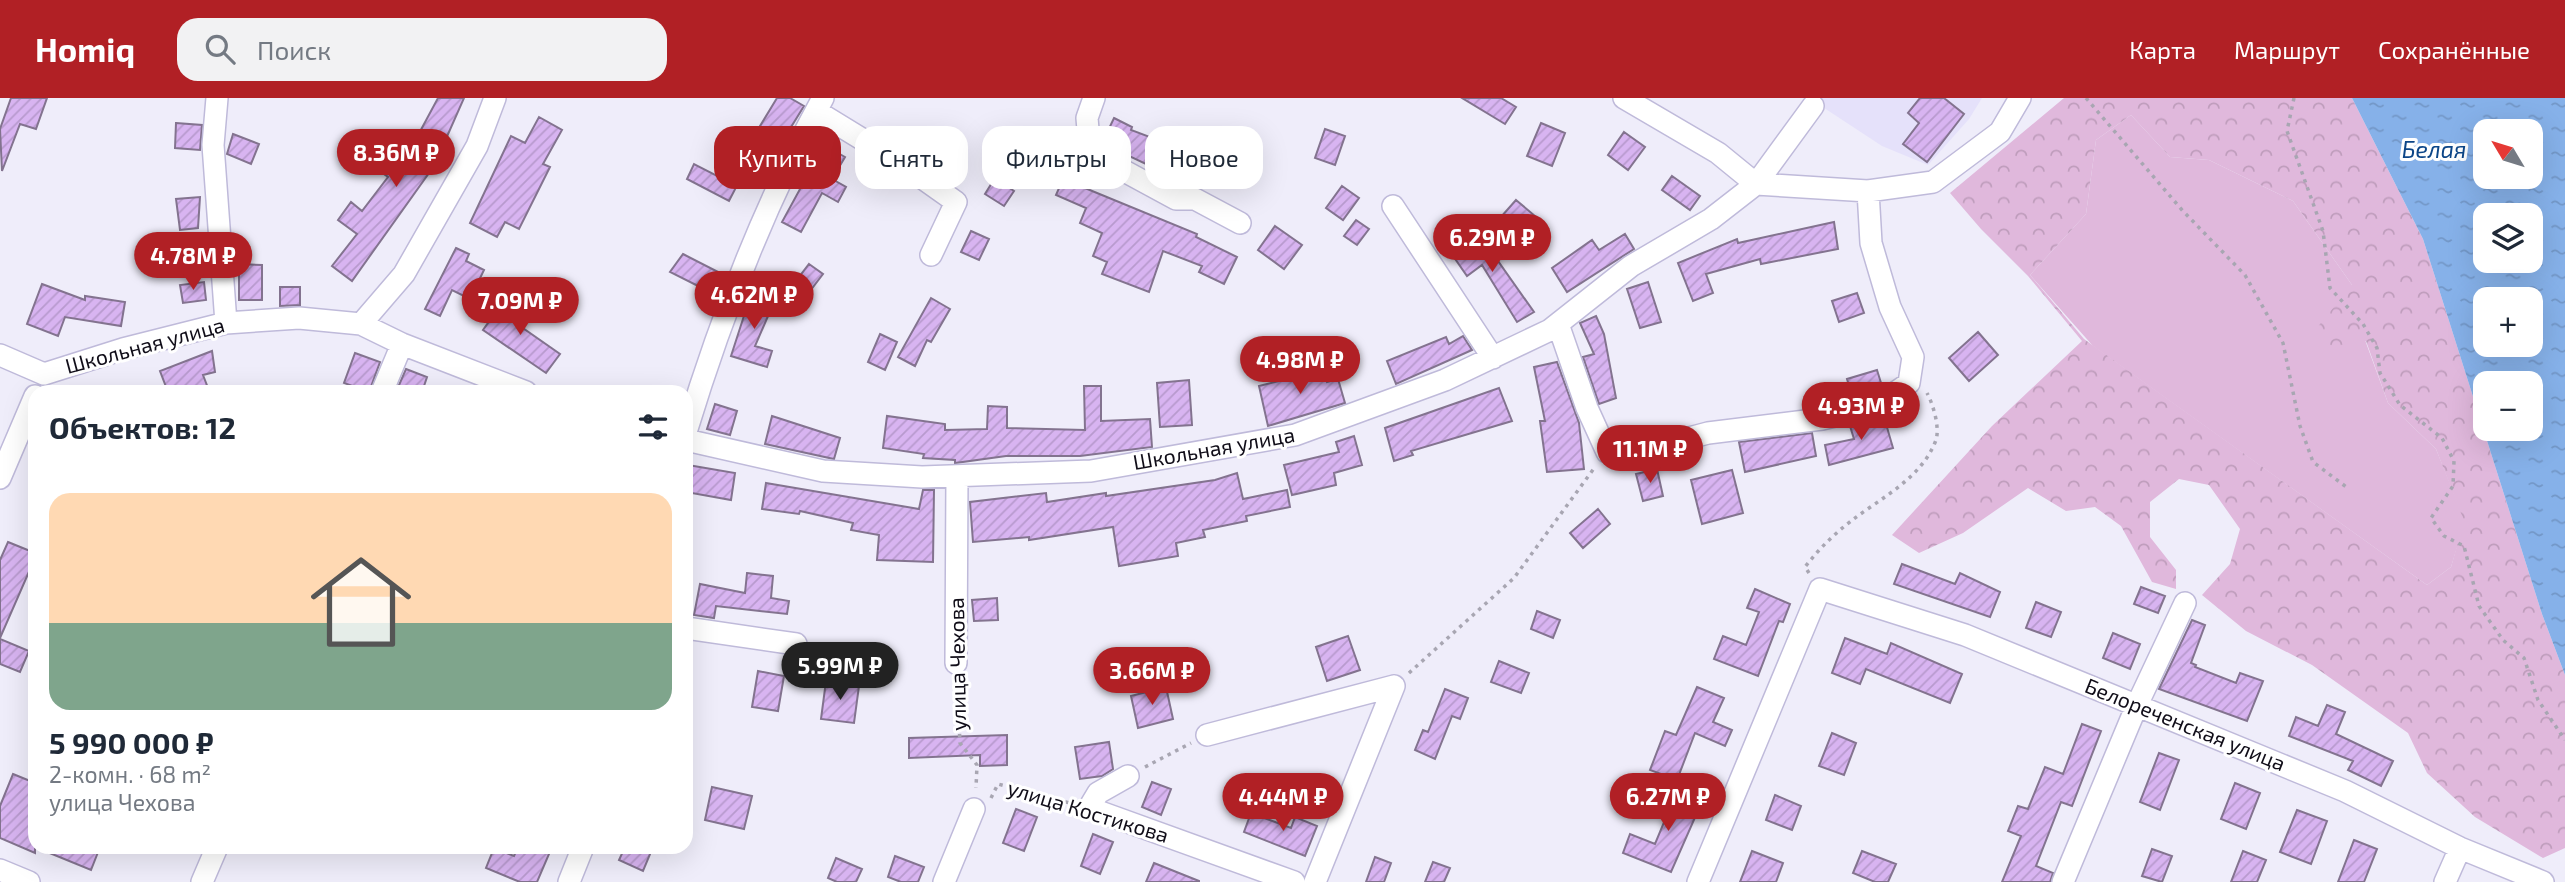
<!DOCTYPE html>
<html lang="ru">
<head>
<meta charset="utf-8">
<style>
	body { margin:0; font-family:"Exo 2",sans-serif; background:#f2f2f3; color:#1f2937; height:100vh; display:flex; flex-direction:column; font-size:26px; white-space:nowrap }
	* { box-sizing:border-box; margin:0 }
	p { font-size:23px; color:#747a83 }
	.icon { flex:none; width:38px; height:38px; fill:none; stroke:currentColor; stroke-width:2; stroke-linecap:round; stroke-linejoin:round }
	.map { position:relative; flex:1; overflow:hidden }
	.drawer { position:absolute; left:28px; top:287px; width:665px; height:469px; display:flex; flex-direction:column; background:#fff; border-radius:21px; box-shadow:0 7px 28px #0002 }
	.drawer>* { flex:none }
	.guide { position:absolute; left:714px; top:28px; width:665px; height:63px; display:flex; gap:14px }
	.needle { width:46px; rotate:308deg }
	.controls { position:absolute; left:2473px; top:21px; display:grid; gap:14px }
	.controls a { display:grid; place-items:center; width:70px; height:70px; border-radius:14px; background:#fff; box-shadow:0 7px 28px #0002; font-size:35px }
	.price { position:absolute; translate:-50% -60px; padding:0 16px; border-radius:24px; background:#b12025; color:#fff; font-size:23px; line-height:46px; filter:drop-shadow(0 2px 4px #0008) }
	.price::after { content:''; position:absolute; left:50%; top:42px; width:21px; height:16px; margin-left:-10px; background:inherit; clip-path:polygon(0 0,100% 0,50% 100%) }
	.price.on { background:#222; color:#fff }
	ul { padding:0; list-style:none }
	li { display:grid; align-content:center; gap:14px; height:371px; padding:0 21px }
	li span { display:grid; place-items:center; height:217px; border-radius:21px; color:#555 }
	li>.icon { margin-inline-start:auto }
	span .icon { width:126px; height:126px; fill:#fffc; stroke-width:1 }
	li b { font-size:30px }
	h2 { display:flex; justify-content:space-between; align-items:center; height:84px; padding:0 21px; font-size:30px }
	.tag { padding:0 24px; border-radius:21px; background:#fff; box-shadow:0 7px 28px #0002; font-size:24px; line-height:63px }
	.tag.on { background:#b12025; color:#fff }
	header { display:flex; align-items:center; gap:42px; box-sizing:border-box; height:98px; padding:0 35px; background:#b12025; color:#fff }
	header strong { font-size:33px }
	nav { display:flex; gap:38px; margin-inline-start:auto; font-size:24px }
	.search { width:490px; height:63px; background:#f2f2f3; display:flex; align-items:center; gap:18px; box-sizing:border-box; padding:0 24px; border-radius:21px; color:#747a83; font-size:26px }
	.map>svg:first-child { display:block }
	.built { fill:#e5e1fa }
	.green { fill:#e0b8dc }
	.forest { fill:url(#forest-crowns); fill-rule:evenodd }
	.water { fill:url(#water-ripples); fill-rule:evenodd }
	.building { fill:url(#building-hatch); stroke:#83738f; stroke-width:2 }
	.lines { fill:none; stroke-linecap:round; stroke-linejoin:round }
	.minor-casing { stroke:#bfbada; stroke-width:24 }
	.path { stroke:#a8a6b2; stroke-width:3.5; stroke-dasharray:3.5 5; stroke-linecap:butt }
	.minor { stroke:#fff; stroke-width:21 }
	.labels { text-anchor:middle; stroke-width:6; stroke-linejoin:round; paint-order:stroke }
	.street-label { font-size:21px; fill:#100d18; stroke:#fff }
	.water-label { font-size:23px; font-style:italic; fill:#0c4688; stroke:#fff }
</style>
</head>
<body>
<header>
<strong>Homiq</strong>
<div class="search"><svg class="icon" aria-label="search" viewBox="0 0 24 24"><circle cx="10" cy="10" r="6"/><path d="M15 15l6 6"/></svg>Поиск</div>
<nav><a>Карта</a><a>Маршрут</a><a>Сохранённые</a></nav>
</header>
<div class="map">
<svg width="2565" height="784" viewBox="0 0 2565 784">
	<defs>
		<pattern id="forest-crowns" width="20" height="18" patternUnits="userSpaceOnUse" patternTransform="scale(1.75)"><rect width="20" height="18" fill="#e0b8dc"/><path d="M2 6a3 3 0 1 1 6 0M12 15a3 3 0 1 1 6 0" fill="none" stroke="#bf9dbc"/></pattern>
		<pattern id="water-ripples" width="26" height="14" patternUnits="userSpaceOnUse" patternTransform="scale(1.75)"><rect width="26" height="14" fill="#86b1e9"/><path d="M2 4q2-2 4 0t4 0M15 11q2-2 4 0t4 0" fill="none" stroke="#7397c7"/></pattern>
		<pattern id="building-hatch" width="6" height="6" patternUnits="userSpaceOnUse" patternTransform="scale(1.75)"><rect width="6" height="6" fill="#d8b4f1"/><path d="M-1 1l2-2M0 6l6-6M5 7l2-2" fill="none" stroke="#b89ace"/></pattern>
	</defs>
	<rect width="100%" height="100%" fill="#efedfa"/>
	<path class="built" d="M1809,0h173l-13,21 -41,46 -46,-19z"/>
	<path class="green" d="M2131,17l39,42 39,3 84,41 59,84 13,55 23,63 48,46 29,72 -14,46 -24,18 -334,-239 -63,-71 56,-61 10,-74z"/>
	<path class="forest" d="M2064,0h288l71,141 119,375 23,61v173l-22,10 -68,-41 -48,-44 -19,-40 -96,-68 -66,-34 -44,-36 28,-31 10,-35 -31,-44 -30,-6 -29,23v35l26,33v19l-24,-7 -31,-56 -26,-19 -29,4 -38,-23 -65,45 -44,20 -27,-18 100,-109 90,-85 -54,-65 -47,-47 -31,-36zM2131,17l39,42 39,3 84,41 59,84 -37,45 18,24 33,-13 22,62 48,46 28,72 -13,46 -24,18 -343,-246 -54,-64 56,-61 10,-74z"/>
	<path class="water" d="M2352,0h213v577l-23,-61 -119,-375zM2485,33h45v46h-45zM2485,117h45v46h-45zM2485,201h45v46h-45zM2485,285h45v46h-45z"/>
	<path class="building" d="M11,0h36l-11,31 -16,-5 -18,47 -2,-42z
		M438,0h26l-30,68 -82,115 -20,-15 25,-32 -19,-14 13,-18 11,9 26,-34 -4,-3 19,-26 6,4z
		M777,0h13l14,8 -24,39 -23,-14z
		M1462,0h39l15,9 -11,17z
		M1920,0h24l20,16 -37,48 -24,-18 16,-21 -11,-10z
		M539,19l23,13 -19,34 7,3 -31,62 -14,-7 -8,15 -27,-14 41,-87 14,7z
		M1114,20l18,9 -1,3 48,18 -10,27 -59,-28 -6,-8z
		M176,25l26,2 -2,25 -25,-2z
		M1541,25l24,10 -13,33 -25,-10z
		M1325,31l20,7 -10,29 -20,-7z
		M1624,34l21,15 -17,23 -20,-15z
		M233,36l26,10 -8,20 -24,-10z
		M1044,39l25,11 -9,20 -24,-11z
		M824,47l21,12 -13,22 14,8 -8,15 -16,-9 -21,39 -19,-10z
		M728,60l19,8 -18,35 -42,-22 7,-15 25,13z
		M1672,78l28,20 -10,14 -28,-20z
		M995,80l19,13 -10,15 -19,-12z
		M1063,81l134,55 -1,3 41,20 -13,27 -25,-12 3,-6 -39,-15 -14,41 -47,-18 5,-12 -14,-6 9,-23 -22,-10 6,-15 -30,-13z
		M1342,88l17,12 -16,22 -17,-12z
		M200,99l-2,31 -18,2 -4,-31z
		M1516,102l19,16 -15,17 -19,-16z
		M1356,122l13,9 -12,16 -13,-9z
		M1834,124l4,27 -77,15 -1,-5 -54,15 7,19 -20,8 -15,-38 59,-24 1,4z
		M1275,128l27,19 -18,24 -26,-19z
		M971,133l18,8 -10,21 -18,-8z
		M1479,136l55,78 -17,10 -35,-57 -15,11 -16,-23z
		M1625,136l9,15 -67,43 -15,-24 40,-28 7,10z
		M456,150l13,6 -3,7 18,9 -14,29 -18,-9 -12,26 -15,-7z
		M683,156l43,22 -8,20 -48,-24z
		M239,166l23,1v35h-23z
		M809,166l14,10 -26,34 -14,-10z
		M204,184l2,18 -23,3 -3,-18z
		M1648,184l13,40 -21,6 -13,-39z
		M42,186l43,16v-4l40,6 -4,24 -56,-9 -7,19 -31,-12z
		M280,189h20v18l-20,1z
		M752,193l23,9 -20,46 17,5 -5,16 -36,-11z
		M1857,195l7,20 -25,9 -7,-21z
		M931,200l19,11 -19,33 -4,-2 -12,26 -17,-9z
		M505,201l23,17 -8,10 40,28 -14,19 -63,-43z
		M1596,218l8,18 12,64 -17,6 -16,-47 11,-3 -14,-31z
		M1978,234l20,23 -29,26 -20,-23z
		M880,236l17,8 -12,28 -17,-8z
		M1463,238l9,14 -76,34 -9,-23 59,-24 3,7z
		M212,253l3,21 -12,3 5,13 -10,4h-30l-8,-21z
		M355,255l25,9 -11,30 -25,-9z
		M1557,264l22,61 5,46 -37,3 -7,-51h5l-11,-54z
		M1322,265l5,19 11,-3 7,24 -77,23 -9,-40 44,-11 -2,-5z
		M406,271l21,8 -5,15h-26z
		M1877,272l5,16 -11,8 -59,13 -2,-13 40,-5 -3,-10z
		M1189,282l3,45 -32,2 -3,-44z
		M1084,288h17v35l49,-2 2,28 -72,9h-74l-51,7v-3l-32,-2 1,-4 -41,-6 4,-32 58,8v6l42,-1 1,-23 19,1v21l78,2z
		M1499,290l13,33 -101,30 2,4 -19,6 -9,-33z
		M715,306l22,7 -7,24 -23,-6z
		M772,318l68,22 -6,21 -69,-15z
		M1884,319l9,31 -64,17 -4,-20 29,-6 -4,-13z
		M1812,335l4,23 -71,16 -6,-30z
		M1354,338l8,29 -28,8 2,12 -44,10 -8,-30 55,-13 -3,-10z
		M688,367l47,8 -4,27 -45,-8z
		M1657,371l6,27 -20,5 -7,-27z
		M1732,372l11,43 -41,11 -11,-44z
		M1237,375l6,26 44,-9 3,17 -44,9 1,5 -44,9 2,7 -29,6 2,13 -59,10 -6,-39 -84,13v-3l-56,5 -3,-40 76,-9 1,9 59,-9v3l109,-16z
		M766,385l153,26 4,-19h11l-1,72 -56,-2 2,-25 -28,-5 2,-7 -53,-12 -1,3 -37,-5z
		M1598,411l12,15 -27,24 -13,-15z
		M8,444l27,11v5l-35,80v-78z
		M1902,466l53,20 5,-11 40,19 -10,25 -96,-33z
		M747,475l26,3 -2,22 18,3 -2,13 -71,-8 -2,12 -20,-3 6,-31 45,9z
		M2141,489l24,9 -7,17 -24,-9z
		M1755,491l35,15 -7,18 -4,-1 -21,55 -44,-17 9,-23 23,9 13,-33 -12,-4z
		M997,500l1,22 -24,1 -2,-21z
		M2036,504l25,10 -10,25 -25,-9z
		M1537,513l23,9 -7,18 -22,-9z
		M2192,522l13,5 -14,38 5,2 -1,2 41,16 4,-10 23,8 -16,40 -88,-32z
		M2113,535l27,11 -10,25 -27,-11z
		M1348,538l12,34 -33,11 -11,-34z
		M1845,540l42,16 4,-11 71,31 -12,29 -84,-34 -6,15 -28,-11z
		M0,541l29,12 -9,21 -20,-8z
		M1499,563l30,12 -8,20 -30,-11z
		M758,573l26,5 -6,35 -26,-4z
		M826,583l33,5 -5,37 -33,-4z
		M1166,589l7,32 -35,9 -7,-32z
		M1697,589l27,11 -11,24 19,8 -7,16 -30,-13 -18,47 -27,-10 15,-39 11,4z
		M1445,591l23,9 -8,21 -8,-3 -17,43 -20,-9 8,-20 5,2z
		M2327,607l18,7 -9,22 57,27 -12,25 -33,-16 5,-9 -64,-25 7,-19 22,9z
		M2082,626l19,7 -29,75 -11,-4 -25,64 17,7 -3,9h-48l19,-46 -13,-5 10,-25 10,3 17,-42 18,7z
		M1832,635l24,10 -12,32 -25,-9z
		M1007,637v30l-27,1v-11l-71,3v-20z
		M1109,644l4,27 -11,7 -22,3 -5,-32z
		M2159,655l20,7 -19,50 -20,-8z
		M13,676l22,9v70l-35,-15v-32z
		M1152,684l19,7 -10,26 -19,-8z
		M2235,685l25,10 -14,36 -25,-10z
		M1679,688l25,11 -33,75 -48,-19 7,-19 25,10z
		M712,689l40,9 -8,33 -39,-9z
		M1775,697l26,11 -9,24 -26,-10z
		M1016,711l21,8 -13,34 -21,-8z
		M2297,712l30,11 -16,43 -31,-12z
		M1251,715l40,15 4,-11 22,9 -12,30 -61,-24z
		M1093,736l20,8 -13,32 -19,-8z
		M2354,742l23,9 -13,33h-26z
		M35,749h65l-9,23z
		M518,749h34l-15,35h-17l-34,-14 8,-20 20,8z
		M625,749h28l-10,24 -24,-11z
		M2152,751l20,7 -10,26 -20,-6z
		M1752,753l31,12 -7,19h-36z
		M1862,753l34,13 -8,18h-13l-22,-9z
		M2243,753l23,9 -9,22h-26z
		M895,758l29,11 -6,15h-17l-13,-5z
		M1375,759l16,6 -7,19h-18z
		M836,760l26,11 -6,13h-19l-9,-4z
		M1433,764l17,6 -6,14h-19z
		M1154,765l45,18v1h-53z"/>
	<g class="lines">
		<g class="minor-casing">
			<path id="minor" d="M217,0l-4,47 13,178
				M1094,0l-7,20 2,23 15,19 72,39h19l45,24
				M1624,0l94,55 38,31 57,-78
				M816,13l85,52 55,39 -25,53
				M1393,108l100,152
				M361,226l43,-50 73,-128 18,-48
				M1558,226l29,84 20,44 33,-1 68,-18 114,-14 54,-13 33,-23 4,-26 -23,-50 -19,-64 -3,-52
				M0,257l44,19
				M44,276l79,-25 103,-26 73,-5 62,6 41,20 124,48
				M382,294l20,-48
				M686,334c35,-115 79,-229 137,-334
				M686,342l137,31 99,6 169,-6 204,-36 150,-55 105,-50 81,-64 80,-47 45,-35 112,7 65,-9 67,-50 20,-34
				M0,380l35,-82
				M686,530l110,16
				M956,565l1,-187
				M1207,637l187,-49
				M1128,678l-30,17 -9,15 205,74
				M0,772l29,12
				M202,784l15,-35
				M569,784l14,-35
				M944,784l30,-73
				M1315,784l79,-196
				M1698,784l122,-293 145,46 380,156 115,57 83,34
				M2063,784l74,-177 48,-102
				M2445,784l15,-34"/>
		</g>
		<path class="path" d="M2086,0l96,112 63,65 38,68 17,83 13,36 36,27
			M2294,0l-7,33 36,100 7,57 33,36 14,24 3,25 20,32 42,33 12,23 -1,25 -22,32 13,18 20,10 15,60 24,34 21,18 14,42 27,40
			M1809,475l-4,-6c14,-18 28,-32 46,-46 30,-23 71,-43 85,-81 4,-13 -3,-36 -9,-47
			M1409,575l105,-95 81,-111
			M957,585l3,60 17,22 -1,23
			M1145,669l46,-24
			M991,700l7,-14 72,19"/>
		<use href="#minor" class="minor"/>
	</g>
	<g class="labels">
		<g class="street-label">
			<text transform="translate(145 248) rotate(-15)" y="7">Школьная улица</text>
			<text transform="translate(1214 351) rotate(-10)" y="7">Школьная улица</text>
			<text transform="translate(958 566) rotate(-91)" y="7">улица Чехова</text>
			<text transform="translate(2185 627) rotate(22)" y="7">Белореченская улица</text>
			<text transform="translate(1088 714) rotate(17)" y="7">улица Костикова</text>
		</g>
		<g class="water-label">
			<text x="2434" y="60">Белая</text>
		</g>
	</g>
</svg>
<div class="controls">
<a><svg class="needle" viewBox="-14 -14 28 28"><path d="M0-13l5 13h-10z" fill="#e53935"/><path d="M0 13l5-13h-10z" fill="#747a83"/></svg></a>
<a><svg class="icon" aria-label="layers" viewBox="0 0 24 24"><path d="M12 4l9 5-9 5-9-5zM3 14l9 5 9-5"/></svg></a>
<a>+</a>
<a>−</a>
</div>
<b class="price" style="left:396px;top:91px">8.36M ₽</b>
<b class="price" style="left:1492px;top:176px">6.29M ₽</b>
<b class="price" style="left:193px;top:194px">4.78M ₽</b>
<b class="price" style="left:754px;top:233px">4.62M ₽</b>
<b class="price" style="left:520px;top:239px">7.09M ₽</b>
<b class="price" style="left:1300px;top:298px">4.98M ₽</b>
<b class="price" style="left:1861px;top:344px">4.93M ₽</b>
<b class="price" style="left:1650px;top:387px">11.1M ₽</b>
<b class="price on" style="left:840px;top:604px">5.99M ₽</b>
<b class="price" style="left:1152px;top:609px">3.66M ₽</b>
<b class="price" style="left:1283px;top:735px">4.44M ₽</b>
<b class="price" style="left:1668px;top:735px">6.27M ₽</b>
<div class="guide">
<a class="tag on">Купить</a>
<a class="tag">Снять</a>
<a class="tag">Фильтры</a>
<a class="tag">Новое</a>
</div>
<section class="drawer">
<h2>Объектов: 12<svg class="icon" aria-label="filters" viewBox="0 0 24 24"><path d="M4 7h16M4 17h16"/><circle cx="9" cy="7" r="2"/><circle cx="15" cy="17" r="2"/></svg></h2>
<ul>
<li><span style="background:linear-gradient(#ffd9b3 60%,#7fa58c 0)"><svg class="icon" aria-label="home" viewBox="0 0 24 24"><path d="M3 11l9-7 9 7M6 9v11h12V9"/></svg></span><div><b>5 990 000 ₽</b><p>2-комн. · 68 m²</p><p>улица Чехова</p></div></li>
</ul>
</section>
</div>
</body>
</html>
